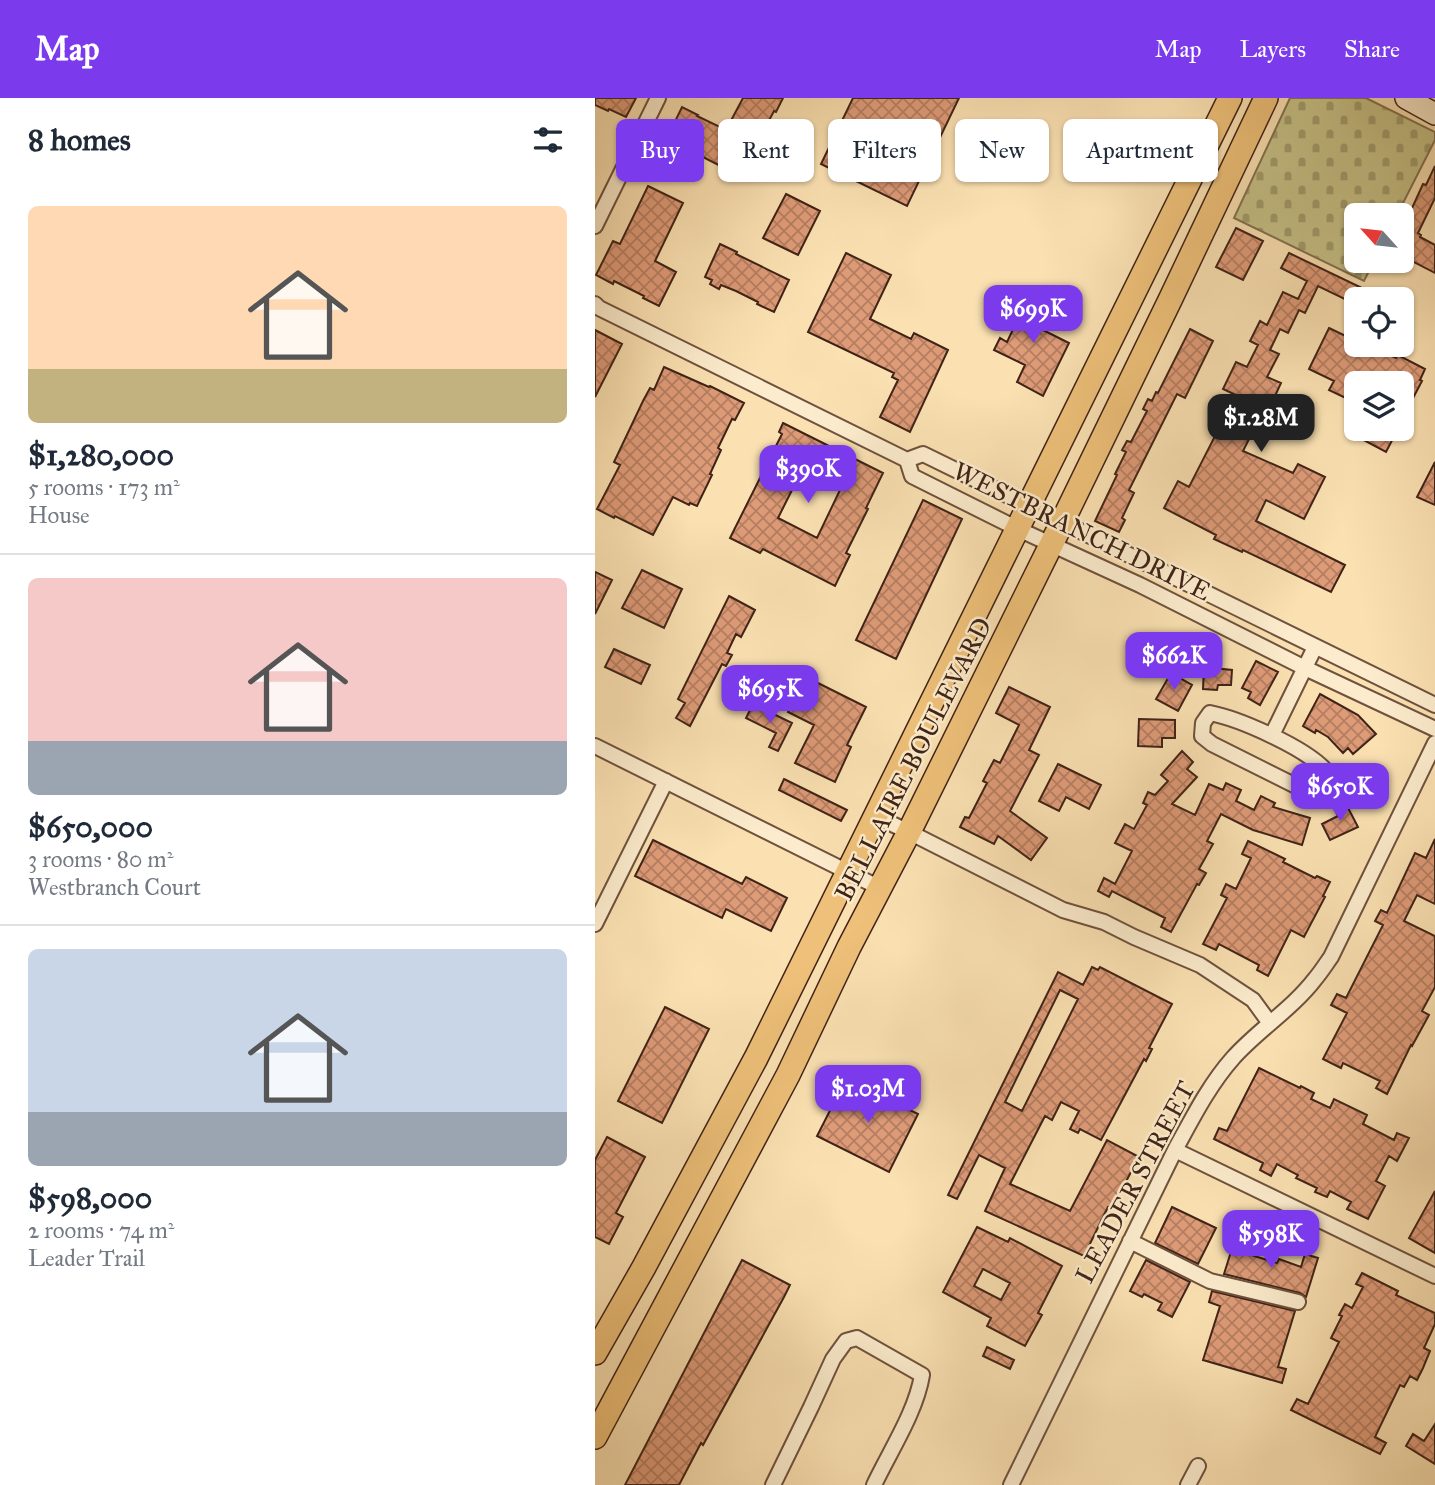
<!DOCTYPE html>
<html lang="en">
<head>
<meta charset="utf-8">
<style>
	body { margin:0; font-family:"IM FELL Great Primer",serif; background:#f2f2f3; color:#1f2937; height:100vh; display:flex; flex-direction:column; font-size:26px; white-space:nowrap }
	* { box-sizing:border-box; margin:0 }
	p { font-size:23px; color:#747a83 }
	.icon { flex:none; width:38px; height:38px; fill:none; stroke:currentColor; stroke-width:2; stroke-linecap:round; stroke-linejoin:round }
	.map { position:relative; flex:1; overflow:hidden }
	.panel { display:flex; flex-direction:column; background:#fff; width:595px }
	.panel>* { flex:none }
	.hud { position:absolute; left:21px; top:21px; width:665px; height:63px; display:flex; gap:14px }
	.needle { width:46px; rotate:297deg }
	.tools { position:absolute; left:749px; top:105px; display:grid; gap:14px }
	.tools a { display:grid; place-items:center; width:70px; height:70px; border-radius:10px; background:#fff; box-shadow:0 2px 5px #0004; font-size:35px }
	.price { position:absolute; translate:-50% -60px; padding:0 16px; border-radius:14px; background:#7c3aed; color:#fff; font-size:23px; line-height:46px; filter:drop-shadow(0 2px 4px #0008) }
	.price::after { content:''; position:absolute; left:50%; top:42px; width:21px; height:16px; margin-left:-10px; background:inherit; clip-path:polygon(0 0,100% 0,50% 100%) }
	.price.selected { background:#222; color:#fff }
	ul { padding:0; list-style:none }
	li { display:grid; align-content:center; gap:14px; height:371px; padding:0 28px }
	li+li { border-top:2px solid #e0e1e3 }
	li span { display:grid; place-items:center; height:217px; border-radius:10px; color:#555 }
	li>.icon { margin-inline-start:auto }
	span .icon { width:126px; height:126px; fill:#fffc; stroke-width:1 }
	li b { font-size:30px }
	h2 { display:flex; justify-content:space-between; align-items:center; height:84px; padding:0 28px; font-size:30px }
	.pill { padding:0 24px; border-radius:10px; background:#fff; box-shadow:0 2px 5px #0004; font-size:24px; line-height:63px }
	.pill.selected { background:#7c3aed; color:#fff }
	header { display:flex; align-items:center; gap:42px; box-sizing:border-box; height:98px; padding:0 35px; background:#7c3aed; color:#fff }
	header strong { font-size:33px }
	nav { display:flex; gap:38px; margin-inline-start:auto; font-size:24px }
	main { display:flex; flex:1; min-height:0 }
	.map>svg:first-child { display:block }
	.cemetery { fill:url(#cemetery-stones); stroke:#82724f; stroke-width:2 }
	.building { fill:url(#building-cross-hatch); stroke:#3f2317; stroke-width:2; fill-rule:evenodd }
	.lines { fill:none; stroke-linecap:round; stroke-linejoin:round }
	.street-casing { stroke:#6e523e; stroke-width:18 }
	.secondary-casing { stroke:#3f2317; stroke-width:24 }
	.primary-casing { stroke:#3f2317; stroke-width:26 }
	.street { stroke:#fceccd; stroke-width:14 }
	.secondary { stroke:#fceccd; stroke-width:21 }
	.primary { stroke:#eec079; stroke-width:23 }
	.labels { text-anchor:middle; stroke-width:5; stroke-linejoin:round; paint-order:stroke }
	.street-label { font-size:26px; fill:#3f2317; stroke:#fceccd }
</style>
</head>
<body>
<header>
<strong>Map</strong>
<nav><a>Map</a><a>Layers</a><a>Share</a></nav>
</header>
<main>
<section class="panel">
<h2>8 homes<svg class="icon" aria-label="filters" viewBox="0 0 24 24"><path d="M4 7h16M4 17h16"/><circle cx="9" cy="7" r="2"/><circle cx="15" cy="17" r="2"/></svg></h2>
<ul>
<li><span style="background:linear-gradient(#ffd9b3 75%,#c2b280 0)"><svg class="icon" aria-label="home" viewBox="0 0 24 24"><path d="M3 11l9-7 9 7M6 9v11h12V9"/></svg></span><div><b>$1,280,000</b><p>5 rooms · 173 m²</p><p>House</p></div></li>
<li><span style="background:linear-gradient(#f6c9c9 75%,#9aa5b1 0)"><svg class="icon" aria-label="home" viewBox="0 0 24 24"><path d="M3 11l9-7 9 7M6 9v11h12V9"/></svg></span><div><b>$650,000</b><p>3 rooms · 80 m²</p><p>Westbranch Court</p></div></li>
<li><span style="background:linear-gradient(#c9d6e8 75%,#9aa5b1 0)"><svg class="icon" aria-label="home" viewBox="0 0 24 24"><path d="M3 11l9-7 9 7M6 9v11h12V9"/></svg></span><div><b>$598,000</b><p>2 rooms · 74 m²</p><p>Leader Trail</p></div></li>
</ul>
</section>
<div class="map">
<svg width="840" height="1387" viewBox="0 0 840 1387">
	<defs>
		<pattern id="cemetery-stones" width="16" height="16" patternUnits="userSpaceOnUse" patternTransform="scale(1.75)"><rect width="16" height="16" fill="#c6c187"/><path d="M2 7V4a2 2 0 0 1 4 0v3zM10 15v-3a2 2 0 0 1 4 0v3z" fill="#a29c6d"/></pattern>
		<pattern id="building-cross-hatch" width="8" height="8" patternUnits="userSpaceOnUse" patternTransform="scale(1.75)"><rect width="8" height="8" fill="#de9b78"/><path d="M0 0l8 8M0 8l8-8" fill="none" stroke="#b57e61"/></pattern>
	</defs>
	<rect width="100%" height="100%" fill="#fbe1b2"/>
	<filter id="stains"><feTurbulence type="fractalNoise" baseFrequency=".00286" numOctaves="4"/><feColorMatrix values="0 0 0 0 .2 0 0 0 0 .09 0 0 0 0 .02 0 0 0 .5 -.17"/></filter>
	<radialGradient id="worn" r=".72"><stop offset=".6" stop-color="#630" stop-opacity="0"/><stop offset="1" stop-color="#630" stop-opacity=".3"/></radialGradient>
	<path class="cemetery" d="M695,0h76l69,34v8l-38,75h-41v46h18l-10,20 -130,-63z"/>
	<path class="building" d="M0,0h41l-10,19 -17,-8 -1,2 -13,-6z
		M148,0h40l-7,14 -2,-1 -34,65 -41,-21 -33,-15 16,-33 16,8 -1,1 29,14z
		M258,0h106l-52,108 -86,-42z
		M840,68v32l-17,35 3,2 -1,2 15,8v28l-33,-17v-26l21,-46 3,1z
		M53,88l35,17 -28,58 21,11 -17,34 -16,-8 1,-2 -30,-15 -1,3 -17,-9 17,-34 7,3z
		M191,96l34,17 -22,44 -35,-17z
		M641,130l27,13 -20,39 -27,-13z
		M125,146l17,8 -1,2 53,26 -15,32 -17,-8 1,-2 -22,-11 -15,-6 -2,4 -9,-5 2,-4 -7,-3z
		M251,155l45,22 -21,44 41,20 3,-6 34,17 -38,82 -30,-15 18,-37 -6,-3 2,-4 -86,-41z
		M694,155l73,35 -7,16 -37,-18 -13,27 -6,-3 -11,23 -8,-4 -10,21 9,4 -12,23 14,6 -13,28 -4,-2 -21,42 50,22 5,-9 27,13 -21,42 -38,-19 -10,21 89,44 -14,27 -88,-42 -1,2 -28,-13 2,-4 -52,-27 14,-27 11,6 47,-92 -13,-6 13,-27 11,5 11,-22 -8,-4 10,-20 7,4 16,-33 15,7 9,-18 -26,-13z
		M430,190l21,11 -13,26 36,18 -26,53 -26,-14 8,-17 -31,-15 6,-12 7,4 11,-23 -7,-3z
		M734,230l27,13v4h12l28,13 2,-3 27,14 -5,11 2,1 -20,38v-36h-46v20l-27,-13 5,-9 -25,-12z
		M595,231l23,12 -28,57 -8,-4 -48,96 5,3 -12,25 3,2 -6,12 -24,-11 22,-46 -2,-1 11,-22 -4,-2 5,-9 4,1 16,-31 -4,-2 5,-10 4,2 4,-9 2,1z
		M0,232l27,14 -27,53z
		M69,269l45,20 1,-1 34,17 -9,17 -3,-1 -14,29 3,2 -11,24 2,1 -15,31 -7,-3 -1,2 -16,-8 -20,38 -38,-19 -1,2 -17,-9 23,-44 -6,-3 29,-61 7,-13 4,2z
		M188,325l100,50 -17,35 2,1 -22,44 4,2 -15,31 -72,-37 -3,4 -30,-15 52,-104 -3,-2zM206,374l39,18 -23,48 -39,-20z
		M767,331h36l-12,23 -28,-15z
		M840,364v43l-18,-8z
		M328,402l39,19 -66,140 -40,-19z
		M47,472l40,19 -18,39 -42,-20z
		M0,474l17,8 -17,34z
		M134,498l26,14 -14,27 -5,-3 -9,19 5,2 -6,11 -4,-2 -32,62 -14,-8 9,-15 -7,-4z
		M19,551l36,16 -9,19 -36,-17z
		M661,563l22,11 -18,33 -12,-7 3,-6 -9,-4z
		M609,569l28,3 -1,15h-13l-1,5 -14,-1z
		M576,575l21,12 -14,26 -22,-12z
		M211,579l60,30 -19,38 4,2 -16,35 -40,-19 19,-38 -26,-13z
		M414,589l41,20 -21,43 10,5 -29,56 37,27 -16,22 -33,-24 -4,8 -34,-17 5,-10 4,1 18,-35 -4,-2 11,-21 6,3 19,-38 -23,-12z
		M725,596l38,21 18,19 -23,20 -5,-6 -5,5 -15,-16 -12,-7 -1,3 -12,-7z
		M158,606l39,19 -14,28 -9,-4 7,-14 -30,-15z
		M544,621l36,1v18h-13v9l-24,-1z
		M587,653l11,11 -6,7 10,8 -25,27 23,11 14,-31 14,6 3,-7 15,7 -5,11 18,9 7,-14 14,7 -2,4 37,11 -8,27 -49,-15 -32,-16 -14,27 6,3 -14,25 7,4 -7,12 -2,-1 -26,48 -10,-5 4,-9 -53,-27 -3,6 -11,-6 6,-13 11,6 17,-33 -17,-8 10,-19 9,5 13,-24 -4,-2 5,-11 7,3 13,-14 -7,-6z
		M463,666l43,21 -12,24 -23,-12 -7,14 -20,-10z
		M768,669l10,2v3l13,3 -6,28 -32,-6 3,-14 8,2z
		M189,681l63,31 -6,11 -62,-31z
		M750,704l13,25 -28,13 -8,-16 16,-8 -4,-8z
		M840,741v65l-18,-9 -13,26 31,15v51l-13,24 7,4 -17,31 -1,-1 -24,49 -11,-6 4,-7 -37,-18 -2,5 -18,-9 24,-46 -16,-8 6,-11 9,4 37,-73 -8,-4 6,-11 6,3 28,-60 11,5z
		M58,742l89,44 4,-7 41,21 -16,33 -45,-22 -4,9 -87,-42z
		M653,743l37,18 -2,3 32,16 2,-2 13,6 -7,14 2,1 -21,40 -13,-7 -23,46 -11,-6 2,-5 -40,-21 -3,6 -13,-6 24,-46 -6,-3 5,-11 10,5 15,-31 -9,-4z
		M497,869l6,3 2,-3 72,37 -23,44 3,1 -6,12 -2,-2 -43,81 -21,-11 -2,4 -8,-4 9,-18 -18,-9 -9,18 -7,-4 -35,68 60,27 37,-71 32,17 -27,51 -4,-1 -24,49 -99,-45 20,-43 -26,-13 -22,44 -9,-4 110,-223 25,13zM465,892l18,9 -56,112 -17,-9z
		M70,909l44,22 -47,94 -44,-22z
		M664,970l41,20 1,-2 13,7 -3,6 19,9 4,-9 33,16 -4,9 31,16 3,-7 12,5 -12,23 -8,-5 -13,25 9,5 -17,33 -21,-10 4,-7 -21,-11 -3,6 -12,-5 2,-4 -21,-10 2,-3 -21,-11 -6,12 -11,-6 3,-7 -49,-24 5,-11 8,3z
		M251,981l72,35 -29,58 -72,-36z
		M12,1039l38,20 -29,56 7,4 -14,27 -14,-7v-77z
		M840,1093v62l-26,-15z
		M577,1109l44,21 -18,36 -43,-21z
		M382,1129l31,15 2,-4 52,28 -24,47 4,2 -17,31 -38,-20 4,-8 -48,-26zM388,1171l27,14 -9,17 -27,-14z
		M640,1141l13,4 -3,10 32,10 2,-4 22,8 4,-13 13,4 -12,39 -6,-4 -76,-19z
		M147,1162l48,25 -6,12 -81,148 -2,-2 -22,42h-54z
		M551,1162l44,22 -18,35 -14,-7 4,-7 -18,-9 -2,3 -12,-6z
		M767,1175l36,18 -2,4 39,18v11l-11,24 6,3 -7,17 -6,12 -7,-4 -6,11 -4,-2 -25,52 11,6 -6,11 -89,-44 6,-11 11,5 31,-62 -8,-4 11,-22 -3,-1 6,-11 7,4 11,-21 -7,-3z
		M617,1193l83,20 -17,56 8,2 -4,14 -79,-23 17,-54 -11,-4z
		M392,1249l27,13 -4,9 -27,-13z
		M840,1326v40l-29,-18 7,-12 11,7z"/>
	<g class="lines">
		<g class="street-casing">
			<path id="street" d="M0,128l63,-128
				M0,206l4,4 308,152 5,16 106,53 122,56 165,83 130,61
				M312,362l16,-6 512,251
				M615,615c30,6 96,35 116,58v12l-10,7 -14,-1 -90,-45 -10,-8 1,-13z
				M677,637l43,-88
				M0,648l285,142
				M280,718l34,16 154,78 41,12 30,15 66,28 53,35 16,22
				M0,826l71,-143
				M580,1052l260,126
				M535,1143l80,40 88,21
				M178,1387l38,-78 22,-48 13,-18 11,-3 65,37c-6,37 -32,76 -48,110
				M416,1387l164,-335c17,-31 34,-65 58,-92 25,-28 59,-49 82,-79 6,-7 11,-15 16,-22l104,-214
				M593,1387l10,-19"/>
		</g>
		<g class="secondary-casing">
			<path id="secondary" d="M811,0l29,16"/>
		</g>
		<g class="primary-casing">
			<path id="primary" d="M0,1255l49,-86 112,-209 474,-960
				M0,1339l193,-362 61,-128 60,-115 143,-289 119,-245 95,-200"/>
		</g>
		<use href="#street" class="street"/>
		<use href="#secondary" class="secondary"/>
		<use href="#primary" class="primary"/>
	</g>
	<g class="labels">
		<g class="street-label">
			<text transform="translate(487 433) rotate(26)" y="9">WESTBRANCH DRIVE</text>
			<text transform="translate(318 661) rotate(-63)" y="9">BELLAIRE BOULEVARD</text>
			<text transform="translate(540 1084) rotate(-62)" y="9">LEADER STREET</text>
		</g>
	</g>
	<rect width="100%" height="100%" filter="url(#stains)"/>
	<rect width="100%" height="100%" fill="url(#worn)"/>
</svg>
<div class="tools">
<a><svg class="needle" viewBox="-14 -14 28 28"><path d="M0-13l5 13h-10z" fill="#e53935"/><path d="M0 13l5-13h-10z" fill="#747a83"/></svg></a>
<a><svg class="icon" aria-label="locate" viewBox="0 0 24 24"><circle cx="12" cy="12" r="6"/><path d="M12 2v4M12 18v4M2 12h4M18 12h4"/></svg></a>
<a><svg class="icon" aria-label="layers" viewBox="0 0 24 24"><path d="M12 4l9 5-9 5-9-5zM3 14l9 5 9-5"/></svg></a>
</div>
<b class="price" style="left:438px;top:247px">$699K</b>
<b class="price selected" style="left:666px;top:356px">$1.28M</b>
<b class="price" style="left:213px;top:407px">$390K</b>
<b class="price" style="left:579px;top:594px">$662K</b>
<b class="price" style="left:175px;top:627px">$695K</b>
<b class="price" style="left:745px;top:725px">$650K</b>
<b class="price" style="left:273px;top:1027px">$1.03M</b>
<b class="price" style="left:676px;top:1172px">$598K</b>
<div class="hud">
<a class="pill selected">Buy</a>
<a class="pill">Rent</a>
<a class="pill">Filters</a>
<a class="pill">New</a>
<a class="pill">Apartment</a>
</div>
</div>
</main>
</body>
</html>
